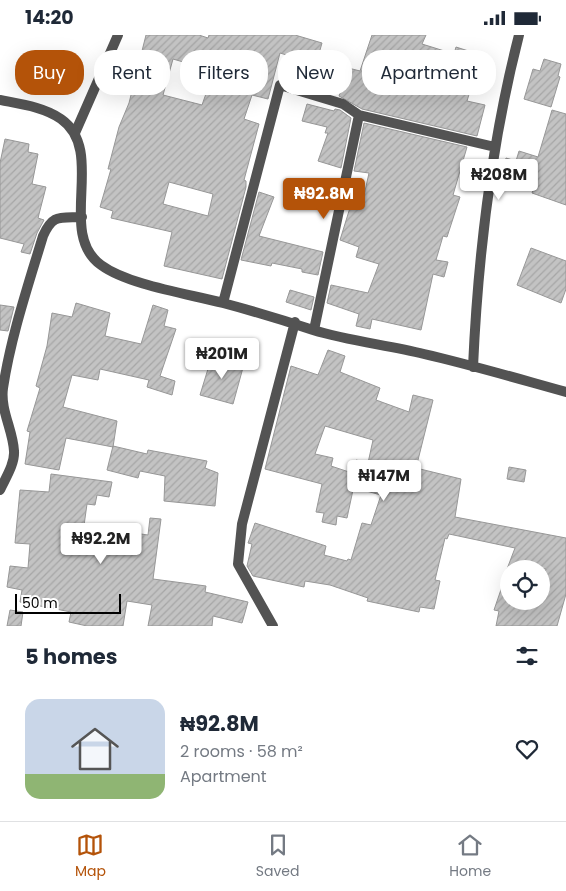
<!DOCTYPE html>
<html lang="en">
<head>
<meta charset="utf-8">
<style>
	body { margin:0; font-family:Poppins,sans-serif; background:#f2f2f3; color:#1f2937; height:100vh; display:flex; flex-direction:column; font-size:19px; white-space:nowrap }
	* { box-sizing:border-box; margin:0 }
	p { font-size:16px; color:#747a83 }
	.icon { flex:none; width:28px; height:28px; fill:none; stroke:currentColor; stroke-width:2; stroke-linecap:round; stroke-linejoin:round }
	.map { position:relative; height:591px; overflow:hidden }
	.details { display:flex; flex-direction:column; background:#fff; flex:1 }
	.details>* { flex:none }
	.hud { position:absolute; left:15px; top:15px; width:536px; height:45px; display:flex; gap:10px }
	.buttons { position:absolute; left:500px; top:525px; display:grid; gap:10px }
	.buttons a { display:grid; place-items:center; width:50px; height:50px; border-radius:50%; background:#fff; box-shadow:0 5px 20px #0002; font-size:25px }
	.scale { position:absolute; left:15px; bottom:12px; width:106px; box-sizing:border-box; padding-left:5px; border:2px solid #000; border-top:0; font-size:14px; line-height:18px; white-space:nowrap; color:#000; -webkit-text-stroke:4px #fff; paint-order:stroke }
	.price { position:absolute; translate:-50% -42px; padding:0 11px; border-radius:5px; background:#fff; color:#222; font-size:16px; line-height:32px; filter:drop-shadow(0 1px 2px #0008) }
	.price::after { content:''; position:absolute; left:50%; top:30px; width:15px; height:11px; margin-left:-8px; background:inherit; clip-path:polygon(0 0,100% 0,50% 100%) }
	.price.on { background:#b45309; color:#fff }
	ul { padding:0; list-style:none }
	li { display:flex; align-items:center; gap:15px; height:125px; padding:0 25px }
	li+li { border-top:1px solid #e0e1e3 }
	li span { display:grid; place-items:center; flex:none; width:140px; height:100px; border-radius:15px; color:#555 }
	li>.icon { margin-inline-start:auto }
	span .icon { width:60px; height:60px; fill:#fffc; stroke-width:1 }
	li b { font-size:21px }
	h2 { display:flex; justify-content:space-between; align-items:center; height:60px; padding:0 25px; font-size:21px }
	.pill { padding:0 18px; border-radius:20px; background:#fff; box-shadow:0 5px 20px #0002; font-size:18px; line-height:45px }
	.pill.on { background:#b45309; color:#fff }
	.status { display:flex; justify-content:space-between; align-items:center; height:35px; padding:0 25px; background:#fff; direction:ltr }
	.status svg { height:14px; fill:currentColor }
	.menu { display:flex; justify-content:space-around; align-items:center; height:70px; border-top:1px solid #e0e1e3; background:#fff; font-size:14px; color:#747a83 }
	.menu a { display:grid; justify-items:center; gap:2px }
	.menu .on { color:#b45309 }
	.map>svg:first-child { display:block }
	.building { fill:url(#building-hatch); stroke:#979797; fill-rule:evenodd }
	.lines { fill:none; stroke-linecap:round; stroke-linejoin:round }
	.street { stroke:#535353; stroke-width:10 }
</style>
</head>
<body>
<div class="status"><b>14:20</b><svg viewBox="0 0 49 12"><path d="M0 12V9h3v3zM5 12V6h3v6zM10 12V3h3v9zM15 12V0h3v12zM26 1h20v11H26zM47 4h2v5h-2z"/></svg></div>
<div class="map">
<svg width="566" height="591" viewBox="0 0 566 591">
	<defs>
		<pattern id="building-hatch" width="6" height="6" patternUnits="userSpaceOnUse" patternTransform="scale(1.25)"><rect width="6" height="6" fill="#c3c3c3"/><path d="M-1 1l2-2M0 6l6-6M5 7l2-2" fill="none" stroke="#a6a6a6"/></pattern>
	</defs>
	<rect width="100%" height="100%" fill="#fff"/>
	<path class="building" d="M146,0h53l9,3 1,-3h86l27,8 -6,21 -36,-11 -12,46 -16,-4 -8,24 15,5 -15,56 2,1v6l-24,92 -58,-13 8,-34 -61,-14 2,-7 -13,-4 11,-38h-3l11,-42 10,-24zM173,24l41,12 -12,34 -39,-10zM169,147l44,12 -5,22 -45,-12z
		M372,0h54l-4,9 32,10 2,-7 25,8 -14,46 18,4 -8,31 -115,-27 -23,-13 3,-8 -27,-8 6,-19 39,10z
		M544,24l17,5 -3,12 2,1 -9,30 -27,-8 9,-30 7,2z
		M307,69l27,7 1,-2 5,1 11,8 -10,50 -23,-7 10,-28h-3l2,-6 -25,-6z
		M552,75l14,4v91l-34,-12 2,-6 -23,-7 1,-4 -10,-3 4,-15 10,3 3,-10 19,6z
		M364,88l103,24 -14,48 7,2 -13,40 -4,-1 -7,24 12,2 -4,15 -11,-3 -12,56 -49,-11 -2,10 -14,-3 3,-12 -32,-11 4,-18 37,8 11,-29 -23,-7 3,-10 -19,-7 13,-42 10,2 6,-27 -15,-2z
		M5,104l24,5 -1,8 10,2 -6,30 14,3 -8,31 6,2 -7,13 -7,21 -9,-2 3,-8 -24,-6v-75z
		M259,157l15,5 -15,39 64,16 -5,23 -16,-3v-3l-30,-6 -1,3 -30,-6z
		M531,213l35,13v28l-5,14 -44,-18z
		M290,255l24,7 -3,13 -25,-8z
		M76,268l34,10 -5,23 36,8 12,-39 15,5 -4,16 12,3 -16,47 15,5 -3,14 -25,-8 2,-7 -49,-11 -2,11 -26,-5 -9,32 54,14 -4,26 -47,-9 -7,32 -34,-6 5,-32 -3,-1 13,-43 -4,-2 11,-40 5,-33 20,4z
		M0,270l14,2 -6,24 -8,-1z
		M328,315l17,6 -5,16 40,16 -4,12 33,12 4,-17 20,5 -17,68 45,11 -6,38 111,21v56l-9,32h-61l3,-15 -5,-1 13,-38 2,29h32v-15l5,-17h-39l8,-21 -66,-14 -2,5 -2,-1 -10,42 5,1 -6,28 -14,-2 -1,5 -52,-11 1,-3 -38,-13 -25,-4 -1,6 -51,-11 -6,-10 5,-22 -4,-1 7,-20 71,23 -2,9 23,6 1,-2 3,1 11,-37 9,2 10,-30 -22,-6 -1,2 -5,-1 -6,28 -10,-2 -1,9 -14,-3 2,-9 -8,-1 6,-28 -57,-15 26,-103 27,9zM325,391l48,14 -5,23 -12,-3 -4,13 -21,-7 2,-8 -18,-4z
		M219,322l25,7 -11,40 -33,-9 11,-36 7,2z
		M113,411l34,8 1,-4 59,11 -2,7 13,5 -3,33 -51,-5 1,-25 -25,-5 -2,7 -31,-8z
		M509,432l17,3 -2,12 -17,-3z
		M51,439l61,8 -3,15 -12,-2 -2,10 -8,-1 -5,36 43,4 2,-12 21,3 2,-17 11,1 -8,60 53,7 -1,6 43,10 -6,21 -29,-7 -1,10h-64l4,-21 -25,-4 -4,25h-36l-18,-4 2,-10 -51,-10 2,-12 -15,-3 3,-21 18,2 2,-24 -15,-1 5,-53 29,2z
		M10,575l13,2 -2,14h-14z"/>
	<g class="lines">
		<path class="street" d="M0,65c20,4 44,7 61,19 46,32 -5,114 40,146 27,20 88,29 122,38 30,8 60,17 90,27 36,11 75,15 111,24 48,11 95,25 142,38
			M75,98l43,-98
			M223,268l57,-218 63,19 16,11 136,32
			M314,295l45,-215
			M473,332c5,-112 18,-223 46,-332
			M0,455c5,-11 15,-26 14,-39 -1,-21 -14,-41 -11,-63 8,-52 25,-102 40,-152 10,-22 16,-18 39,-19
			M273,591l-35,-62 4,-40 53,-202"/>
	</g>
</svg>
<div class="buttons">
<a><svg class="icon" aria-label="locate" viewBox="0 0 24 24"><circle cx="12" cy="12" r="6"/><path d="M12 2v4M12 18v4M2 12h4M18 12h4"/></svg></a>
</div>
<div class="scale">50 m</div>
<b class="price" style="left:499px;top:166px">₦208M</b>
<b class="price on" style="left:324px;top:185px">₦92.8M</b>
<b class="price" style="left:222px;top:345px">₦201M</b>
<b class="price" style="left:384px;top:467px">₦147M</b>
<b class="price" style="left:101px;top:530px">₦92.2M</b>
<div class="hud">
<a class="pill on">Buy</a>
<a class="pill">Rent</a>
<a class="pill">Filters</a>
<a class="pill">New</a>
<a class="pill">Apartment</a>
</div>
</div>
<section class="details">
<h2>5 homes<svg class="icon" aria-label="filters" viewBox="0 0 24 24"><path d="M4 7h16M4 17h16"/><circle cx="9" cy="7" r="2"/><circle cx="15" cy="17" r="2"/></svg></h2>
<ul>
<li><span style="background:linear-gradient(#c9d6e8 75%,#8fb573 0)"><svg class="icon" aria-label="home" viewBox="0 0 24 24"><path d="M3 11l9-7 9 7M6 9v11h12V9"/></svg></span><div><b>₦92.8M</b><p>2 rooms · 58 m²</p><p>Apartment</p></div><svg class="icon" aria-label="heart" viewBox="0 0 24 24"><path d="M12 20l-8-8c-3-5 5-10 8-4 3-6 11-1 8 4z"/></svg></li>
</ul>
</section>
<nav class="menu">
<a class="on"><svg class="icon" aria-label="map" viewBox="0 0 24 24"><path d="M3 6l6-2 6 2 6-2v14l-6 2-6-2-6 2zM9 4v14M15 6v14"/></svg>Map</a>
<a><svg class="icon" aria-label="saved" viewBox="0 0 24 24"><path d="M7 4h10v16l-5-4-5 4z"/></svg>Saved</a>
<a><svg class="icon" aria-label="home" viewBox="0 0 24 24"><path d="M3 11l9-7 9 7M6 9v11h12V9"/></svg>Home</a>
</nav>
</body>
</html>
